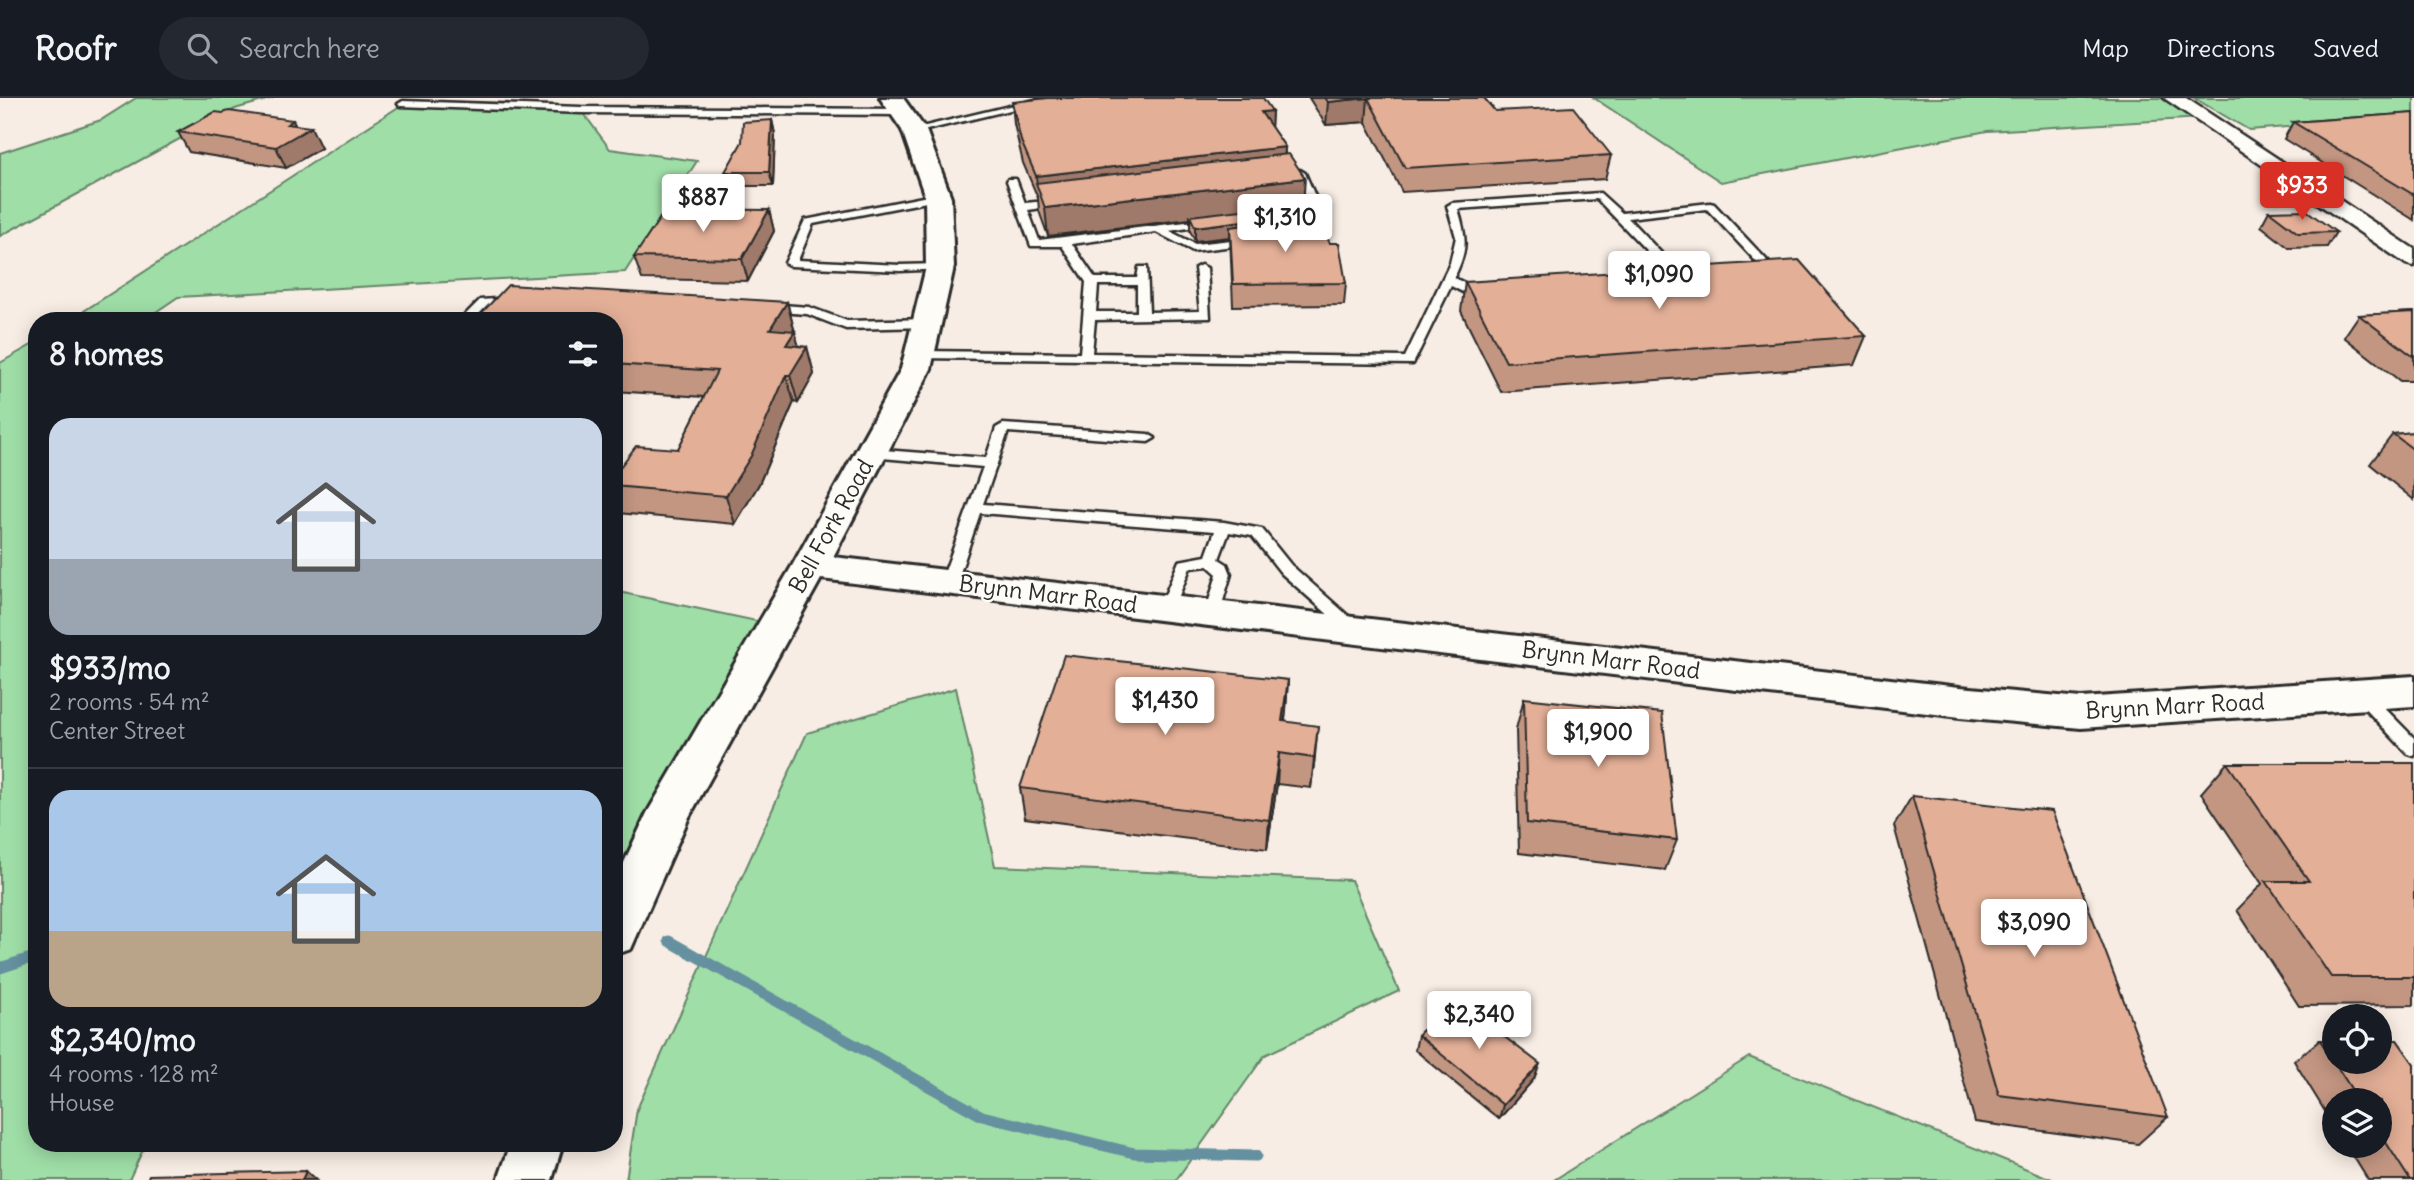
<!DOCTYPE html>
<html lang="en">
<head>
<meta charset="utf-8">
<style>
	body { margin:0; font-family:Delius,sans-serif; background:#242831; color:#f1f3f6; height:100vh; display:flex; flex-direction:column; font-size:26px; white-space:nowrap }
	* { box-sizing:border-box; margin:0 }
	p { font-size:23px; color:#9ea1a6 }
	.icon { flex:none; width:38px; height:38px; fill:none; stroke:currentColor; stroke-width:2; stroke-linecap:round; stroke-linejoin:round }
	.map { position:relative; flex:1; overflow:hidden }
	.side { position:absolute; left:28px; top:214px; width:595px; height:840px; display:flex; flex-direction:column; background:#171b24; border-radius:28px; box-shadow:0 4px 18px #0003 }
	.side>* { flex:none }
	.tools { position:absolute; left:2322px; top:906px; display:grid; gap:14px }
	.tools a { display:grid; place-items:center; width:70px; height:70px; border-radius:50%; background:#171b24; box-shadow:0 4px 18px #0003; font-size:35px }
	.price { position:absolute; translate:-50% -60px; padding:0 16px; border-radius:7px; background:#fff; color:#222; font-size:23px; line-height:46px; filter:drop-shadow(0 2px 4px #0008) }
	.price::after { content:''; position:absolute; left:50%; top:42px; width:21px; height:16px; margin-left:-10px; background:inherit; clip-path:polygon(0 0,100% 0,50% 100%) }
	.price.on { background:#d93025; color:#fff }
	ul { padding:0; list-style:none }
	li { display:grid; align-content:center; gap:14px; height:371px; padding:0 21px }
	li+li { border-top:2px solid #363941 }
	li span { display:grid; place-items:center; height:217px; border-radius:21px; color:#555 }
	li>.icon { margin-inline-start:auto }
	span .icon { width:126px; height:126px; fill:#fffc; stroke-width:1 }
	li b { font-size:30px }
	h2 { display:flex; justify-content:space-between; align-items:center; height:84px; padding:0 21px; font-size:30px }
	header { display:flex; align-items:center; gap:42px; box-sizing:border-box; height:98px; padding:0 35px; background:#171b24; border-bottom:2px solid #363941 }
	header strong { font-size:33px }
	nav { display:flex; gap:38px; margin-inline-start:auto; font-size:24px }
	.search { width:490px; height:63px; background:#242831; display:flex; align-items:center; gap:18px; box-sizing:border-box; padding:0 24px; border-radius:38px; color:#9ea1a6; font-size:26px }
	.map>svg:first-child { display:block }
	.green { fill:#9fdea7; stroke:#658469; stroke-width:2 }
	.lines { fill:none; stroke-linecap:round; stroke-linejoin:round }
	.stream { stroke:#65909f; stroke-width:11 }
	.lane-casing { stroke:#2b2b2b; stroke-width:5 }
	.street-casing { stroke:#2b2b2b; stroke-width:5 }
	.secondary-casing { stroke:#2b2b2b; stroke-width:6 }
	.lane { fill:#fdfcf7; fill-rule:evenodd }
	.street { fill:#fdfcf7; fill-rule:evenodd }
	.secondary { fill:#fdfcf7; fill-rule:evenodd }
	.wall { fill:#c39682; stroke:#2b2b2b; stroke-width:2 }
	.shaded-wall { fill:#9f7a6a; stroke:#2b2b2b; stroke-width:2 }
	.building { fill:#e3af97; stroke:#2b2b2b; stroke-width:2 }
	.labels { text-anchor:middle; stroke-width:5; stroke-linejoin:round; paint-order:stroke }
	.street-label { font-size:23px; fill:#2b2b2b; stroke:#fdfcf7 }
</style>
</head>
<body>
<header>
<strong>Roofr</strong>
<div class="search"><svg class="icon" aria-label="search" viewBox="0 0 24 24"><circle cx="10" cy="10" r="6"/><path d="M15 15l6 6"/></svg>Search here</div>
<nav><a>Map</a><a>Directions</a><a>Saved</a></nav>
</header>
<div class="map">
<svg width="2414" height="1082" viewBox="0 0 2414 1082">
	<rect width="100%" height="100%" fill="#f8ede4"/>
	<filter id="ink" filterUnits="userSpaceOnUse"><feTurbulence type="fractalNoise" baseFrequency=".0143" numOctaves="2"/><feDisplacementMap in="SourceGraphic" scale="14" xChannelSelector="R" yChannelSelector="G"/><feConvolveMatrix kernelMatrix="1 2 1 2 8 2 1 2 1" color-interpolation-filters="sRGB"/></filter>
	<g filter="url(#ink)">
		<path class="green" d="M136,0h137l-38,11 -235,127v-83l101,-33z
			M1594,0h579l30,20 -216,13 -266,51z
			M2194,0h220v19l-165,13z
			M403,6l178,6 29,39 87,12 -72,111 -447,25 -34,23h-74z
			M37,244v801h109l-17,37h-129v-817z
			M614,493l162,34 -162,332z
			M956,590l39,178 356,14 48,111 -134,64 -89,125h-550l11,-71 170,-376z
			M1749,959l305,123h-500z"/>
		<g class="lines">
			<path class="stream" d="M669,843l313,175 152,37 122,3
				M0,870l37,-12"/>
			<g class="lane-casing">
				<path id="lane" d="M1043,0h17l-146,35 -5,-3z
					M403,3l178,6 321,2 5,3 -5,3 -321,-2 -181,-7 -2,-2z
					M1300,72l5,3 25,58 -1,2 -25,4 -5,-3 20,-5 -24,-56z
					M1008,81h8l9,24 32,-3 5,3 -5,3 -29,4 11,30 172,-21 5,3 -1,2 -46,7 26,13 55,-6 6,3 -6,3 -57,7 -37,-19 -84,12 23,34h42l2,-11h8l2,45 51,-1 -5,-43 6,-3 6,3 3,50 -115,2 -3,33 313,4 45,-94 6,-26 -9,-31 5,-3 148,-10 22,20 88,-10 4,1 61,65 -10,2 -58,-62 -79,9 56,59 -16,4 -6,-3 7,-4 -72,-75 -139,10c9,30 10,40 -4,69l34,16c-12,8 -26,-3 -37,-8l-38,78 -497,-6 -2,-3 6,-4 160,2 6,-71 -24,-36h-31l-24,-65zM1098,187h39v27h-41z
					M938,96l5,3 -1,2 -129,25 -15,36 102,5 40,-1 4,1v4l-44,2 -109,-5 -6,-3 20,-43z
					M512,200l4,2v4l-29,2 -14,14h-13l20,-20z
					M769,206l40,3 38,14 81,-2 6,4 -6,4 -82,2 -39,-15 -42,-3v-6z
					M1003,326l145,10 7,4 -7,4 -140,-10 -25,72 241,18 38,7 29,36 71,63 -8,5 -6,-1 -67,-59 -29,-37 -23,-4 -10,27 8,5 4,10 -13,44 -5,1 -8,-5 12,-40 -9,-8 -18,2 -17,43h-10l-3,-4 19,-46 27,-5 9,-25 -235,-18 -23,69 -8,5 -5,-1 -3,-4 42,-115 -112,-10 -7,-4 7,-4 115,9 10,-30z
					M2362,591l6,2 46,47v18l-6,-2 -52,-55 -2,-4 2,-4z"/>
			</g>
			<g class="street-casing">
				<path id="street" d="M2164,0h22l228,151v17l-8,-2z"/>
			</g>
			<g class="secondary-casing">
				<path id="secondary" d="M880,0h23l23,32 25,67 3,70 -23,102 -98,188 1127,130 121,11 333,-22v30l-333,22 -121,-11 -1139,-138 -132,238 -58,132 -17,6v-71l33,-71 145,-247 109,-197 25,-102 -1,-70 -23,-67z
					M511,1045h52l-11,37h-54z"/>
			</g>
			<use href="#lane" class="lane"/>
			<use href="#street" class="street"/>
			<use href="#secondary" class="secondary"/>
		</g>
		<path class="wall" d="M1309,0h175l11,13 116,44 -6,24 -203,13 -36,-70 -40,3z
			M1012,4l260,9 -1,16 14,20v7l18,51h-1l5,8v4l39,66 -2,22 -111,1 -3,-69 -35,4 -5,-10v-12l-142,17 -9,-25 -1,-13 -15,-35 -9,-39z
			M2414,15v107l-130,-81 9,-17z
			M772,22l3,14 -2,52h-44l-4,-14z
			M295,27l26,23 -35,20 -97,-16 -11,-20z
			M769,112l5,21 -26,50 -106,-2 -8,-22z
			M2269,113l67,21 -9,15 -38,1 -28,-22z
			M1465,184l401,54 -12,29 -353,27 -40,-81z
			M787,204l7,27 -1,2 6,15 8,1 7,27 -16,29 -4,-1 -35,82 -24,40 -117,-11 -4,-10v-28l64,-26 26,-52 -90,-6v-71z
			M2414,214v69h-14l-56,-44 15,-22z
			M2414,334v68l-44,-36 23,-30z
			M1288,582l-3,42 30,34 -4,32 -34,-4 -10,65 -242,-31 -5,-30z
			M1524,600l153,142 -12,30 -146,-17 -3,-124z
			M2227,665h187v242l-115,1 -62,-96 25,-26 -61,-91z
			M1912,698l256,321 -30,27 -163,-22 -81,-296z
			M1418,937l116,44 -35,40 -84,-69z
			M2320,942h14v22h46v-22h17l17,24v116h-46l-21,-34h33v-45h-46v25l-40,-65z"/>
		<path class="shaded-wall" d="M1368,0l-2,24 -40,3 2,-23z
			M1272,13l-1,21 -10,-20z
			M293,22l6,14 12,-7 10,21 -35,20 -10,-21 11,-23z
			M772,22l3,14 -2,52 -4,-14z
			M1285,49l-1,23 -247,15 -1,-9z
			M1305,80l-2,27 -112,13 -1,-2v3l-142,17 -3,-28z
			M769,112l5,21 -26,50 -6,-22z
			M1307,115l-1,15 -76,-1v10l-35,4v-14z
			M787,204l7,27 -17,27 -7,-27z
			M795,233l6,26 6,-10 7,27 -16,29 -8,-28 -4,-30z
			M786,277l8,27 -35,82 -24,40 -9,-28z
			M1288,582l-2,31 -6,41 2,-31z
			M1318,628l-3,30 -4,32 3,-30z
			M1279,655l-2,31 -10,65 2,-29z
			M1540,966l-6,15 -35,40 4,-14z
			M306,1073l10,9h-14z"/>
		<path class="building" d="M1048,0h215l9,13 -11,1 24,35 -249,29 -15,-35 -9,-39z
			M1325,0h159l11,13 78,-4 38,48 -206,13 -37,-70 -40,4z
			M229,13l64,9 -6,4 24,3 -35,20 -98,-15 37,-20 8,1z
			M2414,15v82l-121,-73z
			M772,22l-3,52h-44l17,-30 1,-20z
			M1289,56l16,24 -260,30 -9,-25z
			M1301,105l6,10 -112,14 -5,-11z
			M666,111l103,1 -27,49 -108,-2z
			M2306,112l30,22 -38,1 -29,-22z
			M1314,118l16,27h9l7,40 -113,1 -3,-57z
			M1799,162l67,76 -360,26 -41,-80z
			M508,187l279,17 -17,27 25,2 -9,14 21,2 -17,28h-4l-35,81 -25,40 -112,-10v-11l22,-29 42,3 39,-78 -103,-7v-44h-139z
			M2414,214v45l-55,-42z
			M2414,334v18l-21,-16z
			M1064,557l224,25 -6,41 36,5 -4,32 -35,-5 -10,67 -249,-32z
			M1524,600l138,15 15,127 -150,-17z
			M2227,665h187v214h-83l-65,-96h43z
			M1912,698l140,15 116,306 -169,-22z
			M1454,900l86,66 -37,41 -85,-70z
			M2320,942h14v22h46v-22h17l17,24v116h-4l-30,-47v-32h-21z
			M306,1073l-4,9h-155l2,-5z"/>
	</g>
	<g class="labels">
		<g class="street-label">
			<text transform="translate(831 428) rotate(-61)" y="8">Bell Fork Road</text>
			<text transform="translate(1048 496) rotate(7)" y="8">Brynn Marr Road</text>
			<text transform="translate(1611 562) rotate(7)" y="8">Brynn Marr Road</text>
			<text transform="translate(2175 608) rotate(-3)" y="8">Brynn Marr Road</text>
		</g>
	</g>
</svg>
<div class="tools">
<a><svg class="icon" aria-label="locate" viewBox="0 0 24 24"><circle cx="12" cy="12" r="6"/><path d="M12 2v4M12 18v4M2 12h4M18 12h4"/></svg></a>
<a><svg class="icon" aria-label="layers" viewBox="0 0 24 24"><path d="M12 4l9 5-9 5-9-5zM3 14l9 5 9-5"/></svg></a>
</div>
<b class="price on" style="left:2302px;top:124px">$933</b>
<b class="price" style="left:703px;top:136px">$887</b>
<b class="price" style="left:1285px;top:156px">$1,310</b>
<b class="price" style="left:1659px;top:213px">$1,090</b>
<b class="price" style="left:1165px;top:639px">$1,430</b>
<b class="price" style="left:1598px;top:671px">$1,900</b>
<b class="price" style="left:2034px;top:861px">$3,090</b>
<b class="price" style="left:1479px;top:953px">$2,340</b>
<section class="side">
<h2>8 homes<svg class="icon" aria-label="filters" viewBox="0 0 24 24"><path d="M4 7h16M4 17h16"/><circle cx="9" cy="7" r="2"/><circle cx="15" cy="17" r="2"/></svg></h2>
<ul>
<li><span style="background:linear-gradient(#c9d6e8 65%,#9aa5b1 0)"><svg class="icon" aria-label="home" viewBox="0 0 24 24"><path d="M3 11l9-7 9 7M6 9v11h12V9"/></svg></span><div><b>$933/mo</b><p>2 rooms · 54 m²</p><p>Center Street</p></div></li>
<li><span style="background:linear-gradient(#a9c7e8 65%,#b9a48a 0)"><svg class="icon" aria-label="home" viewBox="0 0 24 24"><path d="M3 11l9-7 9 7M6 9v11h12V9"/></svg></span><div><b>$2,340/mo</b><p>4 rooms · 128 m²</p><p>House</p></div></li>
</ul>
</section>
</div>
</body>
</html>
